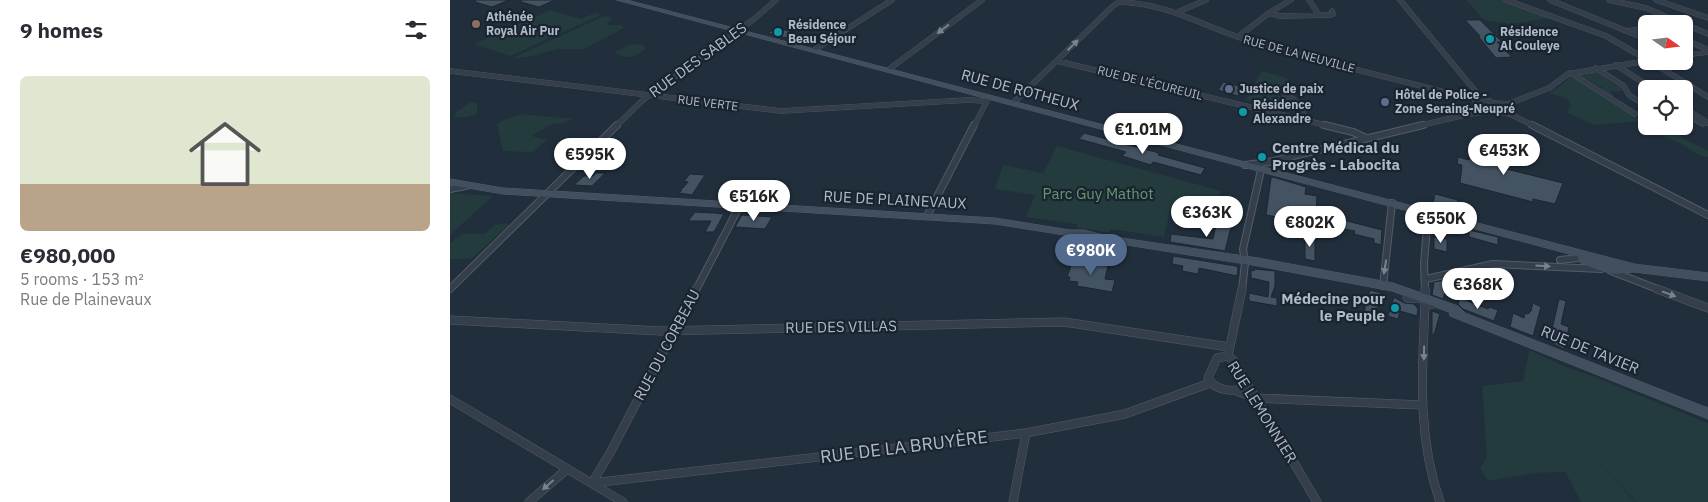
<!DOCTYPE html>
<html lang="en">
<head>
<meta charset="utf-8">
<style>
	body { margin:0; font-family:"IBM Plex Sans",sans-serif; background:#f2f2f3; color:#2b2b33; height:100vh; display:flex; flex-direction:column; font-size:19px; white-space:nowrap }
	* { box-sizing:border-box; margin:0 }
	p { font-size:16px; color:#7c7c81 }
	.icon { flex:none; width:28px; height:28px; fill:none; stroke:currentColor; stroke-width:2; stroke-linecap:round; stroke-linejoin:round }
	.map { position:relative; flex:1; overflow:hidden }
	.sheet { display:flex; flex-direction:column; background:#fff; width:450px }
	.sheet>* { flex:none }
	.needle { width:32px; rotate:104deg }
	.tools { position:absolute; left:1188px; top:15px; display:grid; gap:10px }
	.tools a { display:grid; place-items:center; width:55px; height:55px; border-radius:8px; background:#fff; box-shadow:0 1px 4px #0004; font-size:25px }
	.price { position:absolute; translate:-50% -42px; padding:0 11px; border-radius:18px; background:#fff; color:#222; font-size:16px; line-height:32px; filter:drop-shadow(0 1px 2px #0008) }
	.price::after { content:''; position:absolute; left:50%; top:30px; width:15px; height:11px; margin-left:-8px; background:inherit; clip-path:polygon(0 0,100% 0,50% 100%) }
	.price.current { background:#516a8d; color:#fff }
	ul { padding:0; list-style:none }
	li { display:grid; align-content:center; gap:10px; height:265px; padding:0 20px }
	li+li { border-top:1px solid #e1e1e2 }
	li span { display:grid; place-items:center; height:155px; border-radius:8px; color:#555 }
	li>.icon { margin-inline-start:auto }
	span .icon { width:90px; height:90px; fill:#fffc; stroke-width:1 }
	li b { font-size:21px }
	h2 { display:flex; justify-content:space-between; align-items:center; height:60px; padding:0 20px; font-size:21px }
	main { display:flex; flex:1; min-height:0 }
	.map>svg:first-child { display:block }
	.green { fill:#233b3c }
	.building { fill:#445362; stroke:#1c2632 }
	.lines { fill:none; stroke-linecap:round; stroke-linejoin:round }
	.street-far2-casing { stroke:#525d69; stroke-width:5.5 }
	.street-far1-casing { stroke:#525d69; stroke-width:8 }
	.street-casing { stroke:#525d69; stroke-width:9 }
	.secondary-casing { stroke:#525d69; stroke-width:1 }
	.street-far2 { stroke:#353f4b; stroke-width:5 }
	.street-far1 { stroke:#353f4b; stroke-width:6 }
	.street { stroke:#353f4b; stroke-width:8 }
	.secondary { fill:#424f5e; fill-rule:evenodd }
	.oneway { fill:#78838f }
	.education-dot { fill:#8d6e63; stroke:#1a2430; stroke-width:2 }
	.culture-dot { fill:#0f9aa8; stroke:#1a2430; stroke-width:2 }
	.service-dot { fill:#5c6f8a; stroke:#1a2430; stroke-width:2 }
	.labels { text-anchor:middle; stroke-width:4.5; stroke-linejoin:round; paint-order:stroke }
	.far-poi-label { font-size:12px; font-weight:bold; fill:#afbac7; stroke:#1a2430; text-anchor:start }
	.far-street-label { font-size:12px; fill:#afbac7; stroke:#1a2430 }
	.street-label { font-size:15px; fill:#afbac7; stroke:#1a2430 }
	.poi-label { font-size:15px; font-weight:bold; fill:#afbac7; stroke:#1a2430; text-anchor:start }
	.park-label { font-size:15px; fill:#65996e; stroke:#1a2430 }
	.near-street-label { font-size:18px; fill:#afbac7; stroke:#1a2430 }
</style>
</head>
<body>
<main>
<section class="sheet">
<h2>9 homes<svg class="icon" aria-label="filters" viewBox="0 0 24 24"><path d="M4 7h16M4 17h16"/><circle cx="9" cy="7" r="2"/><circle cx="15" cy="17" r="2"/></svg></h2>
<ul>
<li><span style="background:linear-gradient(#dfe7d0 70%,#b9a48a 0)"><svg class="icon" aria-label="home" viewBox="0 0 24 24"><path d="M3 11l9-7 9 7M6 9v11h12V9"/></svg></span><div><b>€980,000</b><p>5 rooms · 153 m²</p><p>Rue de Plainevaux</p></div></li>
</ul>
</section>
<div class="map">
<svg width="1258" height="502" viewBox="0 0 1258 502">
	<rect width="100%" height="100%" fill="#212e3b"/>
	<path class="green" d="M1016,0h37l47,18 -40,6 -26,-4z
		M100,10l31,9 14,-6 6,2 -91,41 -36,-12z
		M154,16l9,1 -6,8h15l2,3 -40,21h-26l-31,8 -15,1z
		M191,44l6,4c-10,8 -21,14 -32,4l13,-7z
		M812,71l27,8 -7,12 -6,2 19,17 -1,2 -49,-12z
		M1146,71l19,14 6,2 1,4h-12l3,5h-3l-10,-7 3,-1 -24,-13z
		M1120,77l8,2 58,39 5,-1 2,4 -49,4 -28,-13 5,-5 -2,-6c-6,-6 -14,-4 -21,-9l11,-5z
		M20,102l7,1v11l-9,3h-13l-1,-3z
		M71,114l52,5 -9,4 -12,1 -18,10 -2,2 15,4 -14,12 -30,-1 -6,-27 9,-5z
		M1200,126l20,1c9,12 25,16 38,24v6l-8,-1 -18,-12 -34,-14z
		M607,146l164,45 -8,23 -43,-4 -6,27 -54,-8 -1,4 -32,-6v-3l-51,-7 9,-22 -40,-6 8,-24 40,8z
		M0,193l43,3 -43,39z
		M55,223l4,2 -2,2 -36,32h-21v-16l12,-9h23l9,-9z
		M1079,350l37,17 21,7 121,49v79h-72l-48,-52 47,52h-54l-16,-30 -31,1 -46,8 -8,-12 7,-13 -5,-70 41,-5z"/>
	<path class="building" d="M25,0h34l-17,7 -17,-5z
		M71,0h34l-16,7 -18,-5z
		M1015,20h15l22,22h-5l15,15 -16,1 -18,-22h2z
		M326,28l13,3 11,3 -9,5 -23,-6z
		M773,82l16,4 -1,2 4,1 -4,7 -20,-6z
		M634,133l75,20 -1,2 47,13 -4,7 -48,-13 -2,3 -29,-9 4,-4 -47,-13z
		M1022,139l28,7 -2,21 65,16 -8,21 -22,-5v3l-73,-19 2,-18 -5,-1 1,-7 11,3z
		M924,142l2,2 -3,10 -18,-4 1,-4z
		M146,173h9l-13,13 -18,-1 10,-9h9z
		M240,174l15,1 -13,20 -13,-2 3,-3 -2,-2h3l5,-6 -4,-1z
		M823,177l33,10 -1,7 12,2 -1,17 66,17 -1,15 -7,-2v-4l-20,-5 1,-3 -89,-16 5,-37z
		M985,194l23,6 -1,10 4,1 -1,5 -24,-6 1,-5 -4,-1z
		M245,212l19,1 10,1 -10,18h-9l6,-11h-23z
		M292,215l30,2 -7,12 -30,-2z
		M767,221l15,2 -7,28 -55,-9 1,-8 42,5z
		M1019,230l29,7v8l-29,-8z
		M855,235l10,1v25l-10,-2z
		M984,237l13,2v13l-13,-3z
		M723,256l63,10 2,2 -1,8 -38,-8 -1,6 -16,-3 1,-5 -11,-2z
		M623,260l35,6 -3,13 10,1 -3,12 -35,-6 1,-4 -9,-1 1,-4h-3z
		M804,269l21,2v15l-4,11 6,1v8l-28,-5v-8l19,4 1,-15 -18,-4v-8l3,1z
		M1000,279v15l-5,-1 -2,6 -11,-4 2,-13z
		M920,290l11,3 -7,27 -9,-3v-22l3,1z
		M944,297l10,6 10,1 4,5 -1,7 -17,-5 -2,8 -10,-3z
		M1010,298l28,11 1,-2 9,3 -4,11 -31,-12 -5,-5z
		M1109,299l7,2 -5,23 8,3 -5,22 -15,-7z
		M1083,303l8,4 -8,29 -23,-9 3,-14 11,5 1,-5 3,1 3,-3z
		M982,311l8,3 -6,21 -2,-1z"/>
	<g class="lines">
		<g class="street-far2-casing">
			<path id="street-far2" d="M859,0l10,15
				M950,0l77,93 9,7
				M1056,0l100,36 40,23
				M1100,0l96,39
				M1159,0l37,8 37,16
				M1206,0l52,18
				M670,2c53,2 86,27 134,40 68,20 137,36 206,54l30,5
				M730,11l26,-11
				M819,13l11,3 49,-1 4,-1 -1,-3
				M1234,24l24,10
				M1179,31l17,-3
				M788,37l31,-24 22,-13
				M1234,39l24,11
				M364,50l78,-50
				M1234,55l24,-3
				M607,61l272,65
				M1200,61l58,36
				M1166,65l37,24
				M1146,68l28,18 5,9 17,11
				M438,70l94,-70
				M0,71l331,40 187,-11 18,1
				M1121,73l64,41
				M835,96l7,2 12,12 -2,10
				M1029,100l-4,2 1,4 12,5
				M563,103l100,-97 9,-6
				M1043,103l15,1 41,-16 19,-14 78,-13
				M1234,108l24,15
				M1043,111l17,3 24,12
				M1234,114l19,10
				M166,126l27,-26 111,-81 22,-19
				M524,126l14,-27
				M968,126l51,-12 23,-3 16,-7"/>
		</g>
		<g class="street-far1-casing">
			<path id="street-far1" d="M874,125l29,7 13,6
				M1082,125l176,90
				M1227,126l7,3
				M795,165l24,-3 154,-37
				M0,189l16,-3
				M477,216l47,-91
				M1110,260l27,-3
				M1161,271l49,19
				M976,279l67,-15 108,5
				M933,286l9,-83
				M0,289l167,-164
				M246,290l44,-85
				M792,290l3,-27 -2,-14 18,-79 -2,-5
				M975,290l-1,-26 4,-51"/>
		</g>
		<g class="street-casing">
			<path id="street" d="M1207,289l51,19
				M957,298h18v-9
				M984,304h-9c-3,69 -8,131 15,198
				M0,320l211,11 403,-9 165,25
				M779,351l13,-62
				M795,380l-1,8c-11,5 -30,2 -36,-10l9,-20 11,-2 6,5 83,141
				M787,391l18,7 167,7
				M0,399l173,103
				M142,483l434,-50 99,-19 85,-31
				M142,483l18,-30 86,-164
				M79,502l38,-33
				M563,502l13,-69"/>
		</g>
		<g class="secondary-casing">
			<path id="secondary" d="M167,0h10l1007,264 74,9v8l-74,-9 -20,2 -16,-4 -19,-8 -1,-3 1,-2z
				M0,179l53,9 492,30 75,12h14l24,6 150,22 135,25 65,23 7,7 243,95v11l-258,-103 -1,-4 -57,-21 -134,-25 -150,-24 -24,-6h-14l-75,-12 -492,-30 -53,-9z"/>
		</g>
		<use href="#street-far2" class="street-far2"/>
		<use href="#street-far1" class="street-far1"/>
		<use href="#street" class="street"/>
		<use href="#secondary" class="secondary"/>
	</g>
	<defs><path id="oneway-solid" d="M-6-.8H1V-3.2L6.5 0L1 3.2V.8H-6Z" transform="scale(1.25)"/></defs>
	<g class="oneway">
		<use href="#oneway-solid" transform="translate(493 29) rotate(143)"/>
		<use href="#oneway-solid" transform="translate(623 45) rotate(-44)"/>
		<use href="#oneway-solid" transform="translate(1093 266) rotate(3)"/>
		<use href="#oneway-solid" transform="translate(935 267) rotate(99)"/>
		<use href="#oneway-solid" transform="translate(1219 294) rotate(20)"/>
		<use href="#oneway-solid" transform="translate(974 353) rotate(91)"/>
		<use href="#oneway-solid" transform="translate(98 485) rotate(139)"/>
	</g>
	<circle class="education-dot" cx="26" cy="24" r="5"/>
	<g class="culture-dot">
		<circle cx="328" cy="32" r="5"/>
		<circle cx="1040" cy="39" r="5"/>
		<circle cx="793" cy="112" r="5"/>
		<circle cx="812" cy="157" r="5"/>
		<circle cx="945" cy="308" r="5"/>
	</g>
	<g class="service-dot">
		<circle cx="779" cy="89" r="5"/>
		<circle cx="935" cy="102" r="5"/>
	</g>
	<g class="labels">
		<g class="far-poi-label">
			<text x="36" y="21">Athénée<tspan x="36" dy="14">Royal Air Pur</tspan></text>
			<text x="338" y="29">Résidence<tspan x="338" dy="14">Beau Séjour</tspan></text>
			<text x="1050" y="36">Résidence<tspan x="1050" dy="14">Al Couleye</tspan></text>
			<text x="789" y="93">Justice de paix</text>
			<text x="945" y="99">Hôtel de Police -<tspan x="945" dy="14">Zone Seraing-Neupré</tspan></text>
			<text x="803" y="109">Résidence<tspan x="803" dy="14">Alexandre</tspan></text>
		</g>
		<g class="far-street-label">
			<text transform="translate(849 54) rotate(15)" y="4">RUE DE LA NEUVILLE</text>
			<text transform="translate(700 83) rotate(14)" y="4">RUE DE L'ÉCUREUIL</text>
			<text transform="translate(258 103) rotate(7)" y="4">RUE VERTE</text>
		</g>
		<g class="street-label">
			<text transform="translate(248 60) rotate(-36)" y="5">RUE DES SABLES</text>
			<text transform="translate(570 90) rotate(15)" y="5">RUE DE ROTHEUX</text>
			<text transform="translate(445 200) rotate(3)" y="5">RUE DE PLAINEVAUX</text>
			<text transform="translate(391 327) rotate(-1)" y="5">RUE DES VILLAS</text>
			<text transform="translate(217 345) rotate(-62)" y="5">RUE DU CORBEAU</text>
			<text transform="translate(1140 350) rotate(22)" y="5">RUE DE TAVIER</text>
			<text transform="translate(812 412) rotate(58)" y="5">RUE LEMONNIER</text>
		</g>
		<g class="poi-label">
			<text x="822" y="153">Centre Médical du<tspan x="822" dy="17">Progrès - Labocita</tspan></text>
			<text x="935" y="304" text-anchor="end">Médecine pour<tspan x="935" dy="17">le Peuple</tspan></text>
		</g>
		<g class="park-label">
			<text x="648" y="199">Parc Guy Mathot</text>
		</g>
		<g class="near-street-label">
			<text transform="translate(454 447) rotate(-7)" y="6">RUE DE LA BRUYÈRE</text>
		</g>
	</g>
</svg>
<div class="tools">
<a><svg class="needle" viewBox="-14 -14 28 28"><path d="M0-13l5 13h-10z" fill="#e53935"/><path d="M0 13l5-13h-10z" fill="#7c7c81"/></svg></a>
<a><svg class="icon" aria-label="locate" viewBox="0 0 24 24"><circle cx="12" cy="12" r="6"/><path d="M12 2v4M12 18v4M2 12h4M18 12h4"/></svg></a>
</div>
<b class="price" style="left:693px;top:155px">€1.01M</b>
<b class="price" style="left:1054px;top:176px">€453K</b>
<b class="price" style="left:140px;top:180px">€595K</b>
<b class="price" style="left:304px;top:222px">€516K</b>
<b class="price" style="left:757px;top:238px">€363K</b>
<b class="price" style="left:991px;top:244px">€550K</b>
<b class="price" style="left:860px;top:248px">€802K</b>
<b class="price current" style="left:641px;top:276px">€980K</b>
<b class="price" style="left:1028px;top:310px">€368K</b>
</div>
</main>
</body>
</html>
